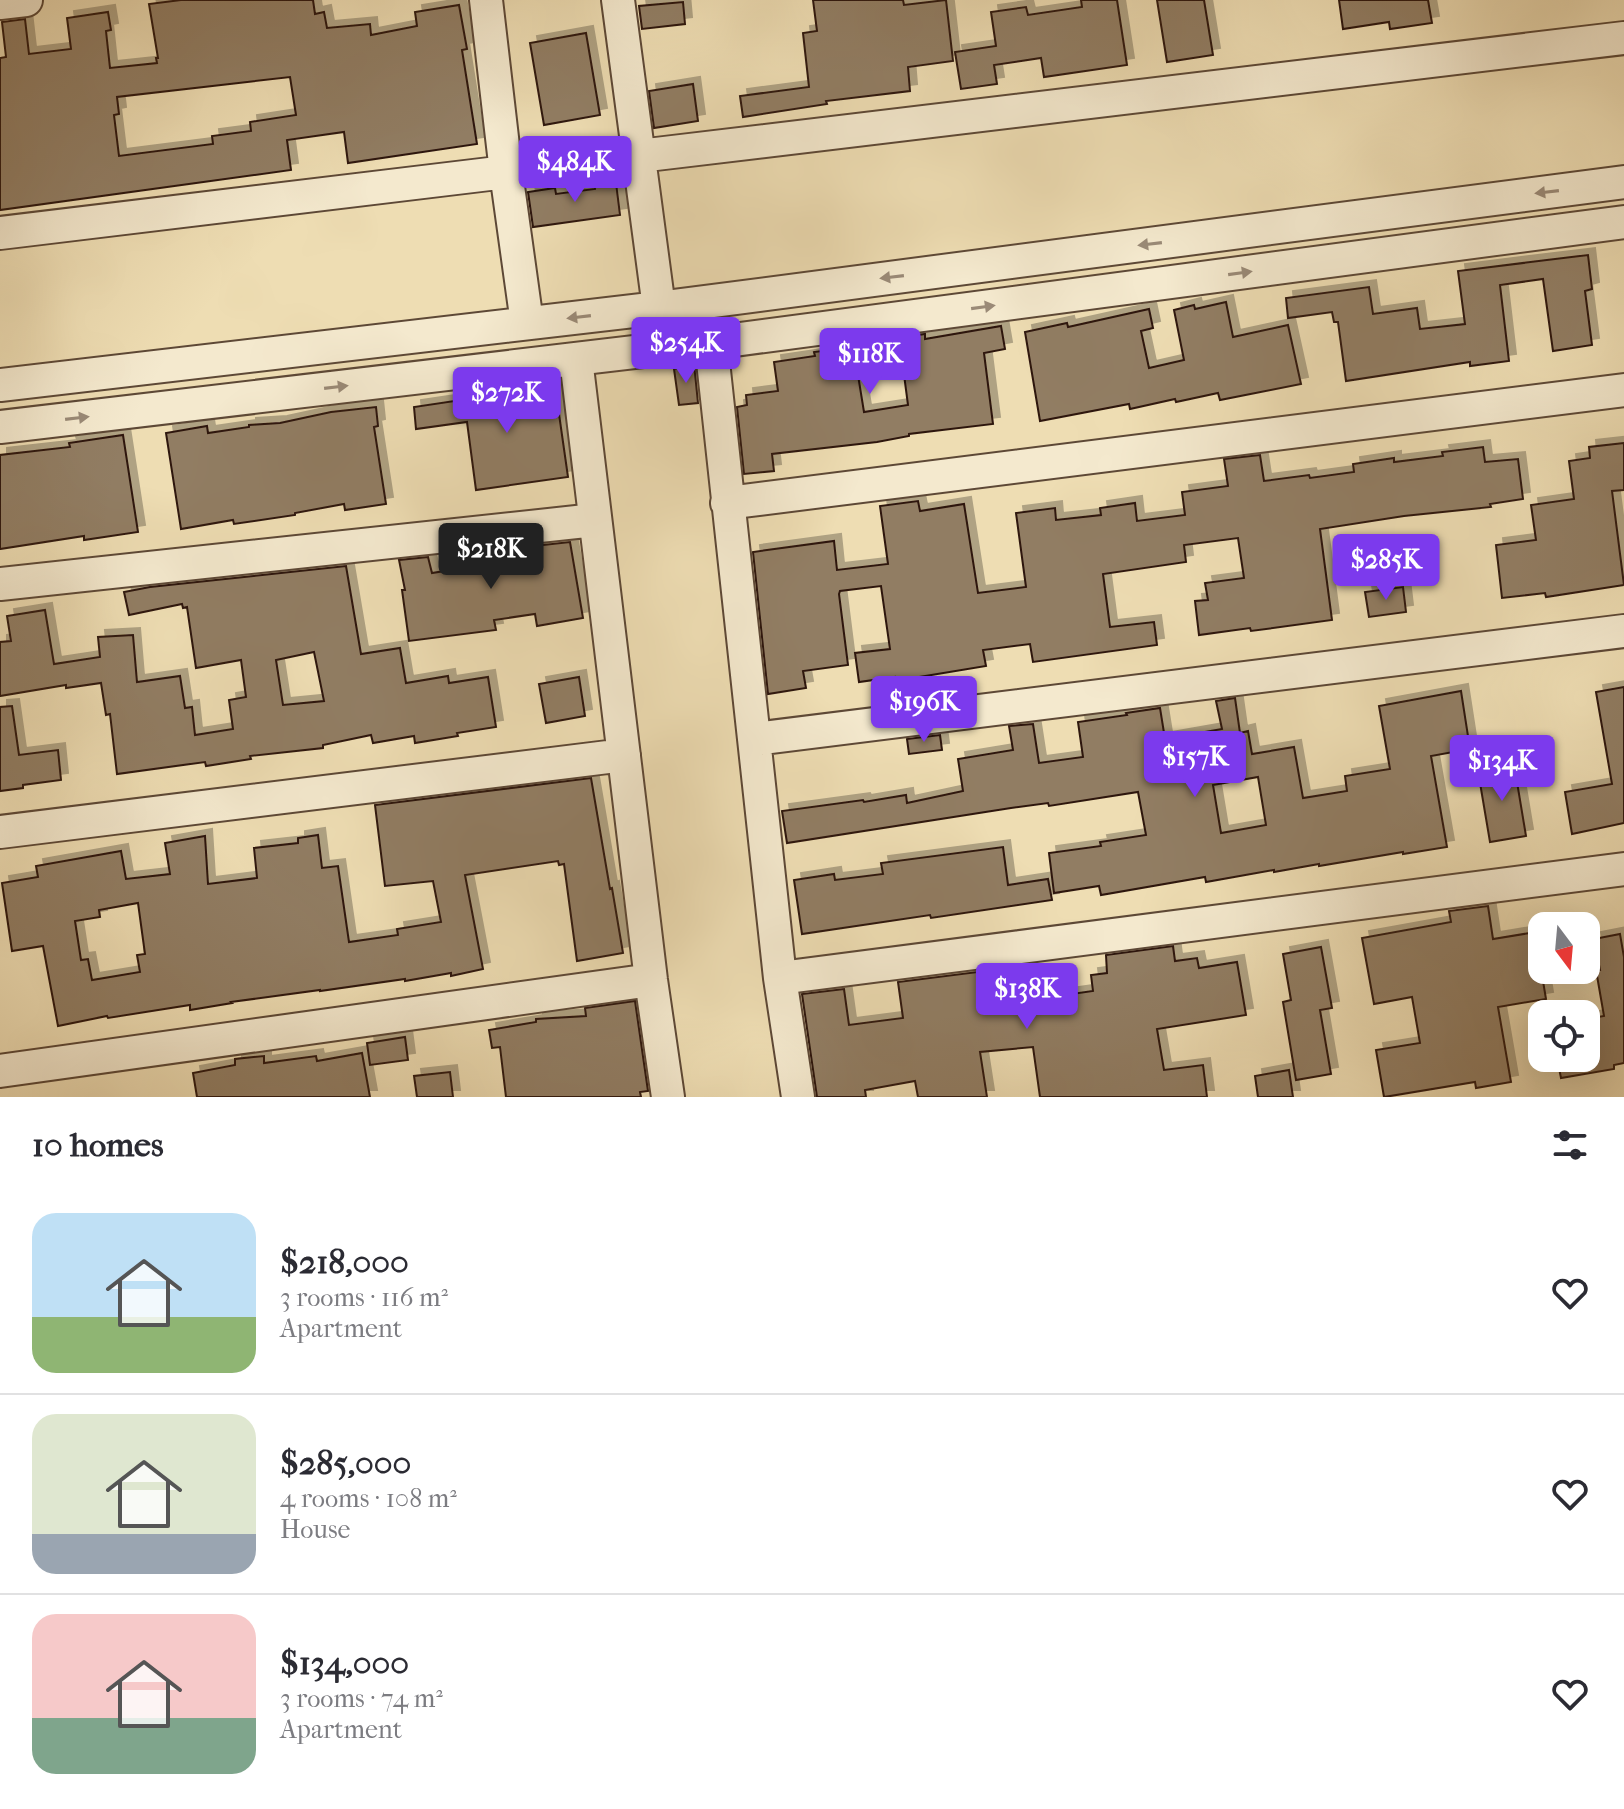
<!DOCTYPE html>
<html lang="en">
<head>
<meta charset="utf-8">
<style>
	body { margin:0; font-family:"IM FELL French Canon",serif; background:#f2f2f3; color:#2b2b33; height:100vh; display:flex; flex-direction:column; font-size:30px; white-space:nowrap }
	* { box-sizing:border-box; margin:0 }
	p { font-size:26px; color:#7c7c81 }
	.icon { flex:none; width:44px; height:44px; fill:none; stroke:currentColor; stroke-width:2; stroke-linecap:round; stroke-linejoin:round }
	.map { position:relative; height:1097px; overflow:hidden }
	.drawer { display:flex; flex-direction:column; background:#fff; flex:1 }
	.drawer>* { flex:none }
	.needle { width:52px; rotate:164deg }
	.tools { position:absolute; left:1528px; top:912px; display:grid; gap:16px }
	.tools a { display:grid; place-items:center; width:72px; height:72px; border-radius:16px; background:#fff; box-shadow:0 8px 32px #0002; font-size:40px }
	.price { position:absolute; translate:-50% -68px; padding:0 18px; border-radius:8px; background:#7c3aed; color:#fff; font-size:26px; line-height:52px; filter:drop-shadow(0 2px 4px #0008) }
	.price::after { content:''; position:absolute; left:50%; top:48px; width:24px; height:18px; margin-left:-12px; background:inherit; clip-path:polygon(0 0,100% 0,50% 100%) }
	.price.current { background:#222; color:#fff }
	ul { padding:0; list-style:none }
	li { display:flex; align-items:center; gap:24px; height:200px; padding:0 32px }
	li+li { border-top:2px solid #e1e1e2 }
	li span { display:grid; place-items:center; flex:none; width:224px; height:160px; border-radius:24px; color:#555 }
	li>.icon { margin-inline-start:auto }
	span .icon { width:96px; height:96px; fill:#fffc; stroke-width:1 }
	li b { font-size:34px }
	h2 { display:flex; justify-content:space-between; align-items:center; height:96px; padding:0 32px; font-size:34px }
	.map>svg:first-child { display:block }
	.building { fill:#917d63; stroke:#2d160d; stroke-width:2; fill-rule:evenodd; filter:url(#shadow) }
	.lines { fill:none; stroke-linecap:round; stroke-linejoin:round }
	.minor-casing { stroke:#5d4836; stroke-width:36 }
	.minor { stroke:#f4e9ce; stroke-width:32 }
	.oneway { fill:#9a8a77 }
</style>
</head>
<body>
<div class="map">
<svg width="1624" height="1097" viewBox="0 0 1624 1097">
	<defs>
		<filter id="shadow"><feDropShadow dx="7" dy="-7" stdDeviation="0" flood-color="#0004"/></filter>
	</defs>
	<rect width="100%" height="100%" fill="#eeddb3"/>
	<filter id="stains"><feTurbulence type="fractalNoise" baseFrequency=".0025" numOctaves="4"/><feColorMatrix values="0 0 0 0 .2 0 0 0 0 .09 0 0 0 0 .02 0 0 0 .5 -.17"/></filter>
	<radialGradient id="worn" r=".72"><stop offset=".6" stop-color="#630" stop-opacity="0"/><stop offset="1" stop-color="#630" stop-opacity=".3"/></radialGradient>
	<path class="building" d="M181,0h132l2,14 9,-2 3,16 43,-4 1,11 46,-9 -2,-14 44,-7 8,44 -5,1 15,94 -129,19 -4,-31 -57,8 4,30 -291,40v-152l6,-1 -4,-35 23,-3 4,35 42,-5 -4,-31 41,-6 3,18 -5,1 4,37 47,-5 -1,-5h2l-9,-54zM290,77l6,38 -46,7 1,9 -39,5 1,8 -94,12 -5,-41 5,-1 -2,-17z
		M813,0h90l1,5 42,-5 7,61 -45,6 2,24 -84,10 1,3 -84,13 -3,-21 69,-9 -6,-54 14,-2z
		M1081,0h36l10,65 -83,12 -3,-19 -47,7 3,19 -36,5 -6,-37 41,-6 -5,-34 35,-5 2,8 54,-8z
		M1157,0h47l9,55 -46,7z
		M1339,0h89l4,23 -42,6 -1,-7 -46,7z
		M683,2l2,22 -43,5 -3,-23z
		M586,33l14,82 -56,10 -14,-82z
		M693,84l5,37 -44,7 -5,-37z
		M615,175l5,40 -87,12 -5,-35 27,-4 1,6 39,-5 -1,-11z
		M1588,255l4,34 -7,2 7,54 -39,6 -10,-72 -43,6 9,76 -39,5v-4l-124,19 -8,-59h-4l-2,-10 -44,6 -2,-20 83,-11 4,27 44,-6 3,21 45,-5 -7,-53z
		M1226,302l7,35 55,-12 13,59 -81,16 -2,-7 -42,9 -1,-3 -45,10 -1,-5 -89,17 -15,-89 42,-9 1,4 81,-18 4,19 -12,3 8,37 35,-8 -10,-50 20,-5 1,4z
		M1001,326l4,23 -21,4 9,71 -84,10v2l-32,6 -105,12 2,17 -30,3 -7,-67 10,-2 -1,-10 32,-4 -4,-29 41,-6 -1,-4 41,-5v4l43,-7 -1,-6 28,-4v5zM903,367l5,38 -44,7 -6,-37z
		M694,364l4,39 -19,2 -5,-36z
		M555,386l13,91 -92,13 -9,-68 -51,7 -2,-22z
		M376,407l2,19 -4,1 12,77 -41,6 -1,-6 -49,9v2l-61,9 -1,-4 -52,9 -15,-96 41,-7 1,7 41,-6v-2l31,-2 51,-11z
		M123,435l15,97 -54,8v-4l-84,13v-94l70,-8 -1,-4z
		M1624,443v47l-12,1 12,94 -78,12 -1,-4 -43,5 -6,-53 40,-5 -5,-35 43,-6 -5,-38 21,-3 -1,-11z
		M1483,447l2,15 33,-3 5,40 -33,5 1,3 -87,9 -84,13 12,91 -81,11 -1,-3 -51,7 -4,-34 13,-1 -3,-17 39,-5 -6,-40 -54,7 2,17 -83,12 7,53 44,-5 3,23 -124,17 -3,-18 -47,6 3,16 -91,15v-4l-36,5 -4,-29 35,-4 -9,-63 -41,5 -1,3 9,71 -45,6 3,17 -38,6 -15,-142 81,-11 3,29 51,-6 -8,-58 38,-5 2,10 44,-7 14,89 48,-6 -10,-74 39,-5 1,12 45,-5 -1,-7 35,-5 2,18 48,-6 -3,-23 46,-6 -4,-27 36,-4 4,26 45,-6 1,3 44,-6 -1,-8 41,-6v4l49,-6 -1,-4z
		M570,542l13,76 -46,8 -2,-12 -41,6 2,10 -87,11 -7,-51h3l-6,-30 29,-3 4,16 49,-8 -2,-13z
		M346,566l15,88 39,-6 6,35 42,-7 1,7 39,-6 8,50 -39,6 1,3 -43,7 -1,-7 -41,7 -2,-8 -48,10v3l-73,8 1,3 -45,7 -1,-4 -88,12 -7,-60 -4,1 -5,-32 -35,5v-3l-66,11v-54l11,-1 -4,-25 38,-6 9,54 46,-7 -2,-20 35,-2 4,47 43,-6 5,32 7,-1 3,28 38,-6 -4,-29 17,-3 -5,-37 -45,8 -9,-61 -4,1 -1,-4 -53,11 -5,-23 26,-5zM314,652l10,49 -41,4 -7,-45z
		M1403,587l3,25 -37,5 -4,-25z
		M579,677l6,39 -39,7 -7,-39z
		M1624,687v136l-52,11 -7,-42 47,-8 -16,-92z
		M1461,691l9,58 -39,7 16,91 -44,7v-2l-84,14v-2l-45,8v-2l-68,12 -1,-5 -104,18 -2,-9 -45,7 -5,-40 52,-7 -1,-4 46,-7 -8,-43 -89,14 -1,-3 -37,5 -224,35 -5,-32 81,-11 1,2 42,-7 1,8 56,-12 -5,-32 55,-9 -4,-24 24,-2 6,39 44,-6 -5,-35 49,-7 -1,-2 34,-5 5,31 57,-10 -6,-28 19,-3 5,35 8,-2 4,23 42,-7 9,51 44,-7 -2,-15 45,-7 -11,-63zM1258,777l8,48 -45,8 -8,-48z
		M12,706l7,49 39,-5 3,30 -38,5v3l-23,3v-84z
		M940,735l2,15 -33,4 -2,-15z
		M1514,764l12,72 -36,6 -12,-71z
		M591,778l19,111 2,-1 11,65 -46,8 -13,-97 -5,1 -1,-4 -93,14 18,94 -32,7v-3l-46,8v-2l-85,12v-1l-89,12 1,1 -42,7v-5l-82,13 -1,-2 -49,10 -15,-80 -31,5 -10,-68 36,-6 -2,-11 85,-15 5,28 44,-5 -5,-31 40,-7 3,48 49,-6 -3,-30 44,-5v-5l20,-3 4,33 16,-2 11,76 49,-7 -1,-6 44,-7 -8,-41 -48,5 -10,-81zM138,903l7,51 -8,1 3,17 -48,8 -4,-21 -7,1 -6,-39 25,-4 -1,-7z
		M1003,847l5,38 40,-6 4,21 -121,18 -1,-3 -128,19 -8,-54 40,-6 1,6 48,-6 -2,-11z
		M1488,906l5,33 49,-8v44l4,24 -48,8 13,75 -35,6 -1,-6 -91,15 -8,-47 44,-7 -8,-46 -38,7 -12,-66 89,-16 -2,-11z
		M1620,934l4,23v106l-10,2v4l-53,9 -4,-20h29v-39l18,-3 -8,-46h4l-6,-31z
		M1173,946l2,15 22,-3 2,10 38,-6 9,53 -89,14 7,41 39,-5 4,32h-167l-7,-50 -53,5 7,45h-69l-3,-16 -50,9 1,7h-49l-15,-103 42,-5 5,36 54,-7 -5,-36 119,-15 4,18h8l1,15 63,-9 -2,-16 16,-2 -1,-18z
		M1321,947l11,61 -12,2 11,64 -35,6 -13,-78 8,-2 -8,-46z
		M635,1001l13,90 -8,1 1,5h-135l-6,-50 -8,1 -3,-18 47,-8v-3l50,-3 -1,-8z
		M405,1037l3,23 -38,5 -3,-22z
		M362,1053l8,44h-173l-4,-24 42,-8v-6l29,-3v7l52,-7 1,5z
		M1289,1070l4,27h-35l-3,-21z
		M450,1072l3,25h-36l-3,-21z"/>
	<g class="lines">
		<g class="minor-casing">
			<path id="minor" d="M486,0l20,172
				M618,0l41,308
				M0,3l26,-3
				M639,156l985,-118
				M0,233l506,-61 21,151
				M711,343l69,635 18,119
				M576,359l75,621 17,117
				M0,385l659,-77 965,-126
				M0,427l711,-84 913,-121
				M727,503l897,-113
				M0,584l595,-64
				M754,739l870,-108
				M0,832l624,-77
				M780,978l844,-109
				M0,1071l651,-91"/>
		</g>
		<use href="#minor" class="minor"/>
	</g>
	<defs><path id="oneway-solid" d="M-6-.8H1V-3.2L6.5 0L1 3.2V.8H-6Z" transform="scale(2)"/></defs>
	<g class="oneway">
		<use href="#oneway-solid" transform="translate(1547 192) rotate(173)"/>
		<use href="#oneway-solid" transform="translate(1150 244) rotate(173)"/>
		<use href="#oneway-solid" transform="translate(1240 273) rotate(-8)"/>
		<use href="#oneway-solid" transform="translate(892 277) rotate(173)"/>
		<use href="#oneway-solid" transform="translate(983 307) rotate(-8)"/>
		<use href="#oneway-solid" transform="translate(579 317) rotate(173)"/>
		<use href="#oneway-solid" transform="translate(336 387) rotate(-7)"/>
		<use href="#oneway-solid" transform="translate(77 418) rotate(-7)"/>
	</g>
	<rect width="100%" height="100%" filter="url(#stains)"/>
	<rect width="100%" height="100%" fill="url(#worn)"/>
</svg>
<div class="tools">
<a><svg class="needle" viewBox="-14 -14 28 28"><path d="M0-13l5 13h-10z" fill="#e53935"/><path d="M0 13l5-13h-10z" fill="#7c7c81"/></svg></a>
<a><svg class="icon" aria-label="locate" viewBox="0 0 24 24"><circle cx="12" cy="12" r="6"/><path d="M12 2v4M12 18v4M2 12h4M18 12h4"/></svg></a>
</div>
<b class="price" style="left:575px;top:204px">$484K</b>
<b class="price" style="left:686px;top:385px">$254K</b>
<b class="price" style="left:870px;top:396px">$118K</b>
<b class="price" style="left:507px;top:435px">$272K</b>
<b class="price current" style="left:491px;top:591px">$218K</b>
<b class="price" style="left:1386px;top:602px">$285K</b>
<b class="price" style="left:924px;top:744px">$196K</b>
<b class="price" style="left:1195px;top:799px">$157K</b>
<b class="price" style="left:1502px;top:803px">$134K</b>
<b class="price" style="left:1027px;top:1031px">$138K</b>
</div>
<section class="drawer">
<h2>10 homes<svg class="icon" aria-label="filters" viewBox="0 0 24 24"><path d="M4 7h16M4 17h16"/><circle cx="9" cy="7" r="2"/><circle cx="15" cy="17" r="2"/></svg></h2>
<ul>
<li><span style="background:linear-gradient(#bfe0f5 65%,#8fb573 0)"><svg class="icon" aria-label="home" viewBox="0 0 24 24"><path d="M3 11l9-7 9 7M6 9v11h12V9"/></svg></span><div><b>$218,000</b><p>3 rooms · 116 m²</p><p>Apartment</p></div><svg class="icon" aria-label="heart" viewBox="0 0 24 24"><path d="M12 20l-8-8c-3-5 5-10 8-4 3-6 11-1 8 4z"/></svg></li>
<li><span style="background:linear-gradient(#dfe7d0 75%,#9aa5b1 0)"><svg class="icon" aria-label="home" viewBox="0 0 24 24"><path d="M3 11l9-7 9 7M6 9v11h12V9"/></svg></span><div><b>$285,000</b><p>4 rooms · 108 m²</p><p>House</p></div><svg class="icon" aria-label="heart" viewBox="0 0 24 24"><path d="M12 20l-8-8c-3-5 5-10 8-4 3-6 11-1 8 4z"/></svg></li>
<li><span style="background:linear-gradient(#f6c9c9 65%,#7fa58c 0)"><svg class="icon" aria-label="home" viewBox="0 0 24 24"><path d="M3 11l9-7 9 7M6 9v11h12V9"/></svg></span><div><b>$134,000</b><p>3 rooms · 74 m²</p><p>Apartment</p></div><svg class="icon" aria-label="heart" viewBox="0 0 24 24"><path d="M12 20l-8-8c-3-5 5-10 8-4 3-6 11-1 8 4z"/></svg></li>
</ul>
</section>
</body>
</html>
